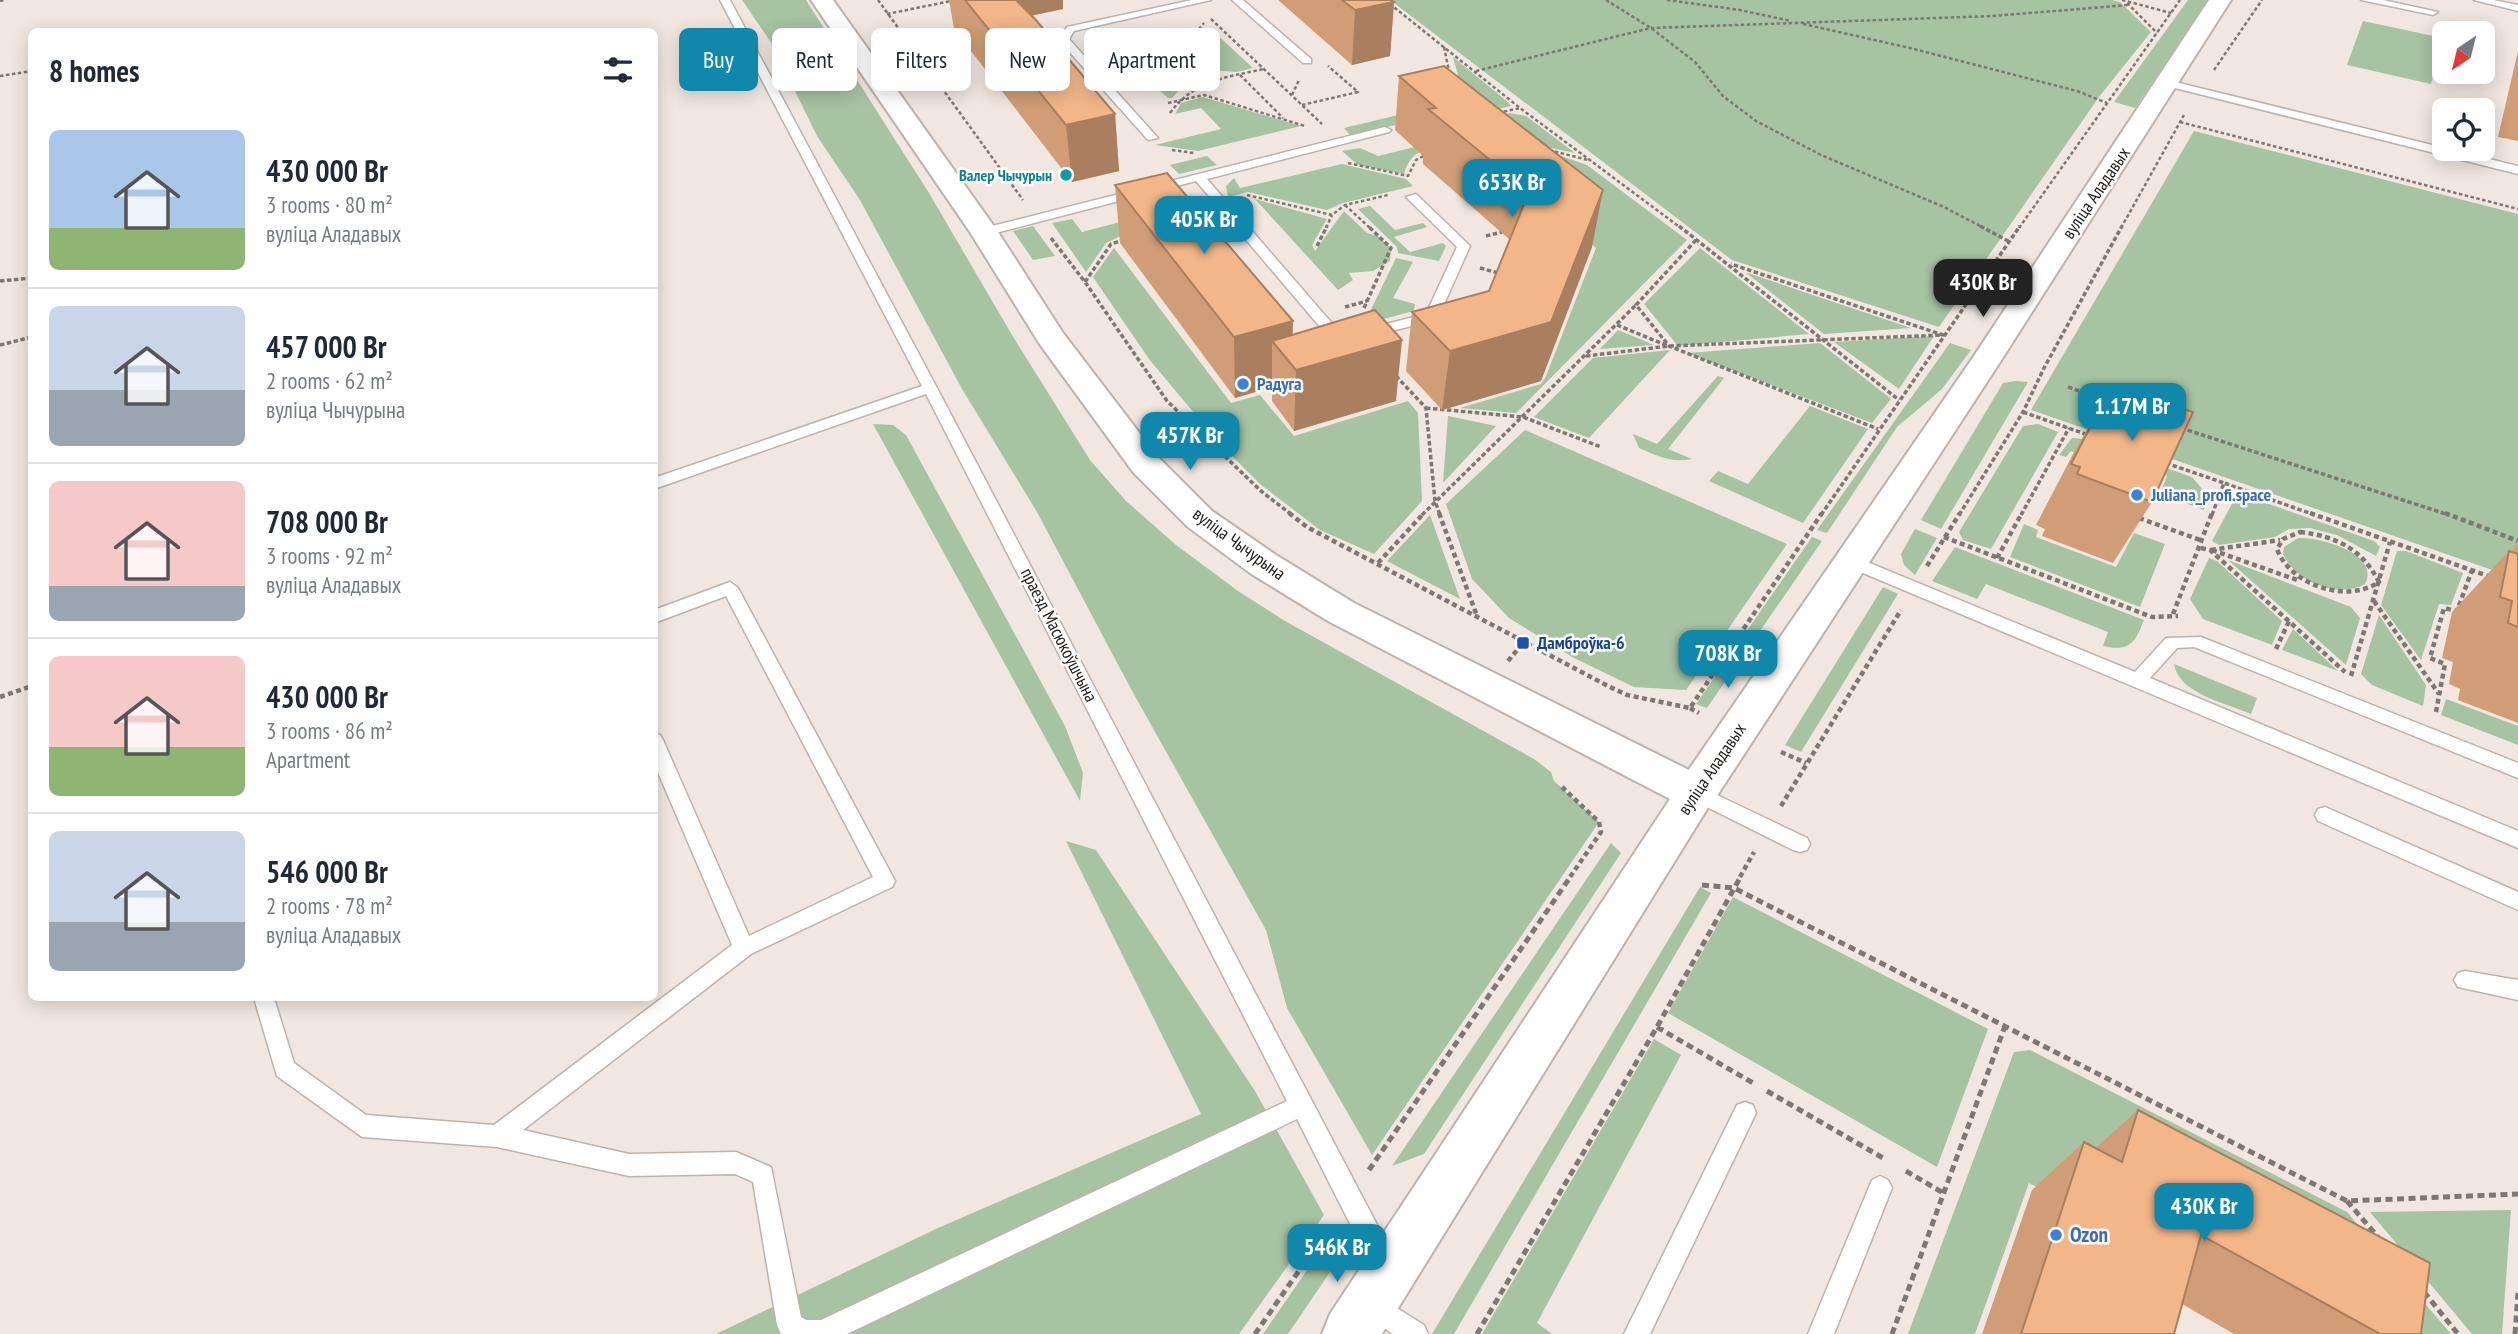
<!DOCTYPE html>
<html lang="en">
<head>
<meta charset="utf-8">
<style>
	body { margin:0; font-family:"PT Sans Narrow",sans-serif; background:#f2f2f3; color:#1f2937; height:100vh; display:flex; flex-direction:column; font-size:26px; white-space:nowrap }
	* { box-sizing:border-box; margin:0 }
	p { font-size:23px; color:#747a83 }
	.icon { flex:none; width:38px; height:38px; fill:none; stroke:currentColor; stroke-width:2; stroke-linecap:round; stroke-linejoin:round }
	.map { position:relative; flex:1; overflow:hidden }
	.details { position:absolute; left:28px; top:28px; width:630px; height:973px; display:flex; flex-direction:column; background:#fff; border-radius:10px; box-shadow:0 4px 18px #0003 }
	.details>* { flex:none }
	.guide { position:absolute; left:679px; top:28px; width:665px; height:63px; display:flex; gap:14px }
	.needle { width:46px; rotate:215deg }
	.tools { position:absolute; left:2432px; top:21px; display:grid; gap:14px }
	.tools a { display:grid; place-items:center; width:63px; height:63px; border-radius:10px; background:#fff; box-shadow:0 4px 18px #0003; font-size:35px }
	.price { position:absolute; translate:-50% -60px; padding:0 16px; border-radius:14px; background:#0f88ab; color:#fff; font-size:23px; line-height:46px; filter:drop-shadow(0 2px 4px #0008) }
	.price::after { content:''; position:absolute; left:50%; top:42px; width:21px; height:16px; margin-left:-10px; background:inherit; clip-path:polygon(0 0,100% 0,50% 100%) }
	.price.selected { background:#222; color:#fff }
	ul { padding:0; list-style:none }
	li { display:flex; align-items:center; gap:21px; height:175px; padding:0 21px }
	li+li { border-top:2px solid #e0e1e3 }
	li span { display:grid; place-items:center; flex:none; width:196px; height:140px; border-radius:10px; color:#555 }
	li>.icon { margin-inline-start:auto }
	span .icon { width:84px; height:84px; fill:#fffc; stroke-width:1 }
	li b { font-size:30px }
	h2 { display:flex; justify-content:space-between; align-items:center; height:84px; padding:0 21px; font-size:30px }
	.chip { padding:0 24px; border-radius:10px; background:#fff; box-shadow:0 4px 18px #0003; font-size:24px; line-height:63px }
	.chip.selected { background:#0f88ab; color:#fff }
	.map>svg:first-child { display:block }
	.green { fill:#a6c3a2 }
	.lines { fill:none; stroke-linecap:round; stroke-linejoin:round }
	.service-casing { stroke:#bdb3ad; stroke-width:3 }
	.tertiary-casing { stroke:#bdb3ad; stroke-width:4 }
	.secondary-casing { stroke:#bdb3ad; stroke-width:4 }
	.path-far3 { stroke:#7e7773; stroke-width:2.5; stroke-dasharray:3.5 2.5; stroke-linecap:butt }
	.path-far2 { stroke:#7e7773; stroke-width:3.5; stroke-dasharray:4.5 2.5; stroke-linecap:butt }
	.path-far1 { stroke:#7e7773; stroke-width:4.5; stroke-dasharray:5 3.5; stroke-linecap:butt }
	.path { stroke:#7e7773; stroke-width:5; stroke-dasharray:7 4.5; stroke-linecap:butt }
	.service { fill:#fff; fill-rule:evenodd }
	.tertiary { fill:#fff; fill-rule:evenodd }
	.secondary { fill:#fff; fill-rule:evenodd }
	.wall { fill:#d09d76 }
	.shaded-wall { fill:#a97f60 }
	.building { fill:#f2b689; stroke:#a97f60; stroke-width:2 }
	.culture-dot { fill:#0f9aa8; stroke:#fff; stroke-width:2.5 }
	.shop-dot { fill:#3f7fe0; stroke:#fff; stroke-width:2.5 }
	.transit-dot { fill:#1a4fb4; stroke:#fff; stroke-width:2.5 }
	.labels { text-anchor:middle; stroke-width:5; stroke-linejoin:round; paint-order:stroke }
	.far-culture-label { font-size:16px; font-weight:bold; fill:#0d838f; stroke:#fff; text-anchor:end }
	.street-label { font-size:18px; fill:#1f1c19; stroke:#fff }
	.shop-label { font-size:18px; font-weight:bold; fill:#366cbe; stroke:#fff; text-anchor:start }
	.transit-label { font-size:18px; font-weight:bold; fill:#164399; stroke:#fff; text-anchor:start }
	.near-shop-label { font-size:21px; font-weight:bold; fill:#366cbe; stroke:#fff; text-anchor:start }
</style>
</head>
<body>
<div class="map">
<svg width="2518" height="1334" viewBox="0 0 2518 1334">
	<rect width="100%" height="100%" fill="#f1e7e0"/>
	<path class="green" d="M742,0h64l123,193 83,142 78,125 36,41 50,44 62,46 47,30 249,138 17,13 3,9 45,41 -227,333 -85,-147 -21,-78 -135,-241 -94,-177 -75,-123 -102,-189 -43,-64 -45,-92z
		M1390,0h722l8,2 31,30 -52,65 -160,230 -207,-67z
		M2188,0h20l-73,108 -21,-6z
		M2363,21l80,17 -12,46 -84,-19z
		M1211,29l42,39 -16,4 -26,-2 6,7 -34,8 -35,-37 33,-7 8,8z
		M1137,43l44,45 -9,10h-4l-12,-11 -7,1 -39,-40z
		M1453,57l55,45 3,4 -42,10z
		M1203,97l98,29 -103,25 -43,-6 66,-16 -20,-21 -26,6 6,-11z
		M1423,109l-23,15 -49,12 -7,-8z
		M1509,113l17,3 49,37 -33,-7 -68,-24z
		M2194,131l324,83v365l-487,-169z
		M1456,137l-1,6c-24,6 -43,3 -51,31l-46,-9 -16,-14 18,-3 18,8z
		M1481,142l22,2 55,11 29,10 100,75 -171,173 -56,-5 81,-24 5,-8 50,-128 -120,-98 -54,12 3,-5z
		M1207,156l10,9 -38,9 -9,-9z
		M1342,164l64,15 7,7 -70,17 -16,7 -79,-18 -20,5 -2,-11 8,-8 6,10z
		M1172,194l15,2 18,18 -80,20 -19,9 -20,29 -34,-49 20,-4 10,13 88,-23z
		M1255,199l72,20 -15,26 3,6 29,-40 23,22 11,3 13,12 -1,13 -17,10 -24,2 4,7 -15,10z
		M1370,206l25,24 28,-7 4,4 -33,10 16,15 33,-9 3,3 -7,15 -41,-8 -1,-6 -39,-38z
		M1033,226l22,30 -22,4 -20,-29z
		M1114,248l117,155 29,-8 34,41 114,-35 10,12 4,88 -48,53 -54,-24 -60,-46 -40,-40 -71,-85 -56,-82z
		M1700,248l109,86 -131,12 -34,-42z
		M1396,258l17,4 -20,36 22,6 -1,7 -50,13z
		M1745,272l166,56 -87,6z
		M1618,330l36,15 -54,4z
		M1934,336l-35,53 -65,-47z
		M1820,343l71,56 -19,24 -185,-70z
		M1950,343l21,7 -29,39 -45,38 -70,106 -10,-3z
		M1670,350l-81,88 -55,-21 59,-59z
		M1718,376l6,2 -56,71 24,10c-20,4 -35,-3 -53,-11l-6,-14 24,10z
		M2016,381l12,1 -87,147 -20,-9 82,-137z
		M1810,406l58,23 -65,94 -94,-42 9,-10 30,13z
		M1448,416l48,10 -53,57z
		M873,424l20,1 13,10 159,291 18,47 -3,28z
		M2038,424l20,8 -67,117 -28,-9 -4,-8 64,-106z
		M1525,430l262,114 -101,146 -52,-3 -60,-29 -65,-40 -37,-39 -26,-75z
		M2072,438l12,1 108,38 15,18 -3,15 -44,-16 7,-18 -83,-30 -6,8 -7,-3 -5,6 -7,-2z
		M2252,498l122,43 6,6 -4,9 -39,-21 -27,-7 -21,1 -14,8 -56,8 -7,-4 22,-41z
		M1430,515l30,84 -73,-38z
		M2024,524l14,6 -2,7 80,30 18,-34 31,11 -25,63 -130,-50z
		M1915,529l22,9 -22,37 -11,-10 -3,-11z
		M1812,537l10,4 -115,167 -11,-4z
		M2298,538c21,-1 83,15 67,46 -27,15 -70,-2 -82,-30l1,-7z
		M1955,547l189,73c-9,23 -14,32 -41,26l5,-14 -122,-48 -9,15 -45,-18z
		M2397,551h9l57,22 -12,32 -12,-1 -18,56 -40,-55z
		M2209,558l8,3 65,60 -10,24 -69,-26 -13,-20z
		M2228,560l123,47 9,11 -14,47z
		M1883,587l15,7 -97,158 -16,-7z
		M2379,615l47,70 -3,21 -51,-21 -11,-11z
		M2293,629l45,42 -56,-21z
		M2174,664l83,34 -6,16c-25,-11 -72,-20 -77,-50z
		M2446,699l72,27v19l-77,-30z
		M1066,841l30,9 159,241 69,124 -85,119h-523l222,-106 263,-114z
		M1611,843l10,10 -197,301 -32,12z
		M1700,887l11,6 -257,441h-22z
		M1733,897l255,132 -51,138 -269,-154z
		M1654,1039l27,16 -144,268 15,11h-70z
		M2030,1050l317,162 104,122h-91l-299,-134 -32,-17 -54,151h-67l106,-282z
		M2511,1210l-9,124h-30l-102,-122z
		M1334,1231l9,22 -55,81h-25z"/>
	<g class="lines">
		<g class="service-casing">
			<path id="service" d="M720,0h10l207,388 457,869 3,9 -3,9 -9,3 -9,-3 -79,-156 -450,215h-66l-4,-9 -24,-143 -18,-8 -106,2 -132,-29 -135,-10 -85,-61 -23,-78h20l20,65 72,52 128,10 238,-180 -78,-182v-30l6,2 3,5 86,196 124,-59 -147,-281 -72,27v-13l76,-28 8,6 157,293 -3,6 -141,67 -228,176 106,24 107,-2 35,15 30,150 5,3h15l466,-219 -361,-707 -272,95v-11l268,-92z
				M1192,0h19l-137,31 -5,8 89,99 -10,2 -90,-101 9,-12z
				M1232,0h11l68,59v4h-8z
				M2361,0h22l55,12 -5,3z
				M2474,0h19l25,5v6z
				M2167,80l351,86v8l-355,-89v-4z
				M1385,127l6,3 -2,2 -182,47 129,149 14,5 76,-19 31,-67 -51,-50 10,-3 54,52 -33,74 -88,21 -23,-7 -130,-153 -212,55 -6,-4 2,-3z
				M1850,555l285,117 31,-34 35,-1 317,126v15l-324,-131 -17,1 -27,30 368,153v17l-674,-283 -2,-4 2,-4z
				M1696,785l111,53 3,6 -3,6 -7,2 -7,-2 -104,-52 -2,-5 2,-5z
				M2325,807l193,85v18l-200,-89 -3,-6 3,-6z
				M2465,971l53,9v20l-60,-13 -4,-7 4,-7z
				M1745,1102l8,3 3,8 -106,221h-26l113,-229z
				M1880,1176l8,4 4,8 -58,146h-26l64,-154z
				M1373,1293l51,32 4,9h-35l-29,-20 -3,-9 3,-9z"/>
		</g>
		<g class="tertiary-casing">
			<path id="tertiary" d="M2209,0h22l-229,359 -291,446 -15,5 -15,-5 -6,-12 6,-12 291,-422z"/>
		</g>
		<g class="secondary-casing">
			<path id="secondary" d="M811,0h22l165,232 65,101 94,123 55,55 64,44 78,48 357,178 6,12 -335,541h-60l8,-20 340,-515 -342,-178 -78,-48 -62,-46 -55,-55 -94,-129 -69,-111z"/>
		</g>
		<path class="path-far3" d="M878,0l145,200
			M1385,0l135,108 161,120
			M1606,0l45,28 44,34 28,34 33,25 65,34 123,52 40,21
			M1667,0l73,10 51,11
			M2122,0l49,13
			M0,1l4,-1
			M2127,3l30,30
			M887,14l69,-14
			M1211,19l111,105
			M1803,24l107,24 167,43 30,12
			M1444,47l6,29
			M2214,70l48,-70
			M1476,71l175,-43 342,-12 135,-11
			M1240,75l43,43
			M0,76l32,-5
			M1198,84l-23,-26 29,-35
			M1292,95l7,-15
			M1168,103l36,-8 101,31
			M1302,105l56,-13 -30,-26
			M1170,113c24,-33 57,-36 94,-44
			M1498,113l22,-5
			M2180,122l338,87
			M1172,150l22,3
			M1549,150l39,10
			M1348,163l60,13 8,-16 11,-6
			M1247,195l85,20 13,-10 43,-10
			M1345,205l25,23
			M1326,228l6,-13
			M2019,228l161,-228
			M2121,228l63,-113"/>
		<path class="path-far2" d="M1679,226l220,174
			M1980,226l30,16
			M1486,236l16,-4
			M1051,238l34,44 82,119 94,90 31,24
			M1696,240l-60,65 33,41 209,83
			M1317,246l10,-20
			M1480,268l22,6
			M0,281l32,-3
			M1085,282l26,-38 12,-4
			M1345,307l22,-6
			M1364,308l27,-60 -23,-22
			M1617,325l51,21
			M0,345l32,-8
			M1586,356l83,-10 274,-11 -212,-71
			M1396,376l30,32 9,93 5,14
			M2068,387l39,14
			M1426,408l97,9 78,30
			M2023,412l65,23
			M2181,428l268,87
			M2166,463l58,20
			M1422,515l214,-210
			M1821,515l199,-289
			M1959,515l64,-103 21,-44 78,-142
			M2021,515l48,-87
			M2212,515l12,-32 91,32"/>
		<path class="path-far1" d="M1289,513l18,14 301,159 19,9 63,13 132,-195
			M1439,513l38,103
			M2310,513l181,64
			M2445,513l73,28
			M2139,518l64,23
			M2300,532c36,4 62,17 79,50 -32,22 -89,3 -102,-33l6,-10z
			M1944,537l208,80 26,-1
			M2201,548l9,2 135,122
			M2211,550l69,-10
			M2212,550l88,31
			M1997,558l25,-45
			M1378,563l46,-50
			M1927,566l33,-53
			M2374,601l65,93
			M2173,614l39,-101
			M2276,649l13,-28
			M1508,661l15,-18
			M2351,676l39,-134
			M0,697l32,-11
			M1690,708l9,5
			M2436,712l9,-48 -15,-6 14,-50 13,3 15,-41
			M1781,752l25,11
			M1562,787l37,35 2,10 -31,45
			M1781,806l120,-196
			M1740,877l14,-25"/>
		<path class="path" d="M1702,885l32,3 613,313 171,-7
			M1657,1027l96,56
			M1767,1091l116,67
			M1369,1170l202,-294
			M1906,1171l39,23
			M2347,1201l31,36
			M2424,1292l34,42
			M1255,1334l75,-108
			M1477,1334l180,-307 84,-151
			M1892,1334l113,-308
			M2515,1334l3,-41"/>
		<use href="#service" class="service"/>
		<use href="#tertiary" class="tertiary"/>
		<use href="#secondary" class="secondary"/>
	</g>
	<path class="wall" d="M949,0h114v9l-32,7 84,98 4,57 -47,11 -118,-153z
		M1278,0h113l3,2 -4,54 -38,9z
		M2518,51v90l-20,-4z
		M1444,66l148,181 -51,134 -99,29 -36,-39 6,-59 77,-21 21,-51 -87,-76v-8l-28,-26 4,-54z
		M1115,185l177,150 104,66 -102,30 -22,-30v-14l-37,11 -115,-155z
		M2108,393l44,109 -39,61 -71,-27 3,-7 -9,-4 37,-71z
		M2518,544v179l-60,-23 2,-11 -11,-5 4,-22 -11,-4 10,-46 57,-61 2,1z
		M2138,1110l283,224h-187l-52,-30 -8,30h-192l50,-144 52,-48 12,6z"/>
	<path class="shaded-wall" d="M991,0h72v9l-69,14z
		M1394,2l-4,54 -38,9 3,-55z
		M1115,114l4,57 -47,11 -6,-57z
		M1603,190l-11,57 -51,134 -99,29 8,-59z
		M1293,321l-1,44 -20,-24v46l-37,11 -1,-61z
		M1402,340l-6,61 -102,30 2,-61z"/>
	<path class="building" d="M965,0h51l19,19 80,95 -49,11z
		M1342,0h49l3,2 -39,8z
		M1444,66l159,124 -52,132 -101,29 -38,-39 77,-21 40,-99 -101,-83 8,-1 -37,-32z
		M1167,173l126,148 -59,16 -119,-152z
		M1375,310l27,30 -106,30 -24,-29z
		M2121,388l72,24 -41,90 -75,-28 3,-7 -9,-3 37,-71 8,3z
		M2509,551l9,3v73l-10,-4 4,-22 -12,-4z
		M2138,1110l292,153 -9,71h-41l-179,-99 -27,99h-153l63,-192 38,20z"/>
	<circle class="culture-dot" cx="1066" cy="175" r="7"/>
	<g class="shop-dot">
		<circle cx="1243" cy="384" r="7"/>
		<circle cx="2137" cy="495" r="7"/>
		<circle cx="2056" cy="1235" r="7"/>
	</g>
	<rect class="transit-dot" x="1516" y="636" width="14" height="14" rx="3.5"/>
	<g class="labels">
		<g class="far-culture-label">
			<text x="1052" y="181">Валер Чычурын</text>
		</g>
		<g class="street-label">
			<text transform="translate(2096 193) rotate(-56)" y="6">вуліца Аладавых</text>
			<text transform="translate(1239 544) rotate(36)" y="6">вуліца Чычурына</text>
			<text transform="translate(1059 635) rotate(63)" y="6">праезд Масюкоўшчына</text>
			<text transform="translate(1712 769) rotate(-56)" y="6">вуліца Аладавых</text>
		</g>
		<g class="shop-label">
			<text x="1257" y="390">Радуга</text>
			<text x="2151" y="501">Juliana_profi.space</text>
		</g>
		<g class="transit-label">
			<text x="1537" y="649">Дамброўка-6</text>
		</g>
		<g class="near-shop-label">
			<text x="2070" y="1242">Ozon</text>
		</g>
	</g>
</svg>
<div class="tools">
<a><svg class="needle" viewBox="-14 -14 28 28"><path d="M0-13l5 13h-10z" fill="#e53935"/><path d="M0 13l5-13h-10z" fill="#747a83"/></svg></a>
<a><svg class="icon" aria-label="locate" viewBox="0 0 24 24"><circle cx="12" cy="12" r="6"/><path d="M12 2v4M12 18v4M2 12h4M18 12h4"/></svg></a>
</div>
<b class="price" style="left:1512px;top:219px">653K Br</b>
<b class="price" style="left:1204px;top:256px">405K Br</b>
<b class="price selected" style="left:1983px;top:319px">430K Br</b>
<b class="price" style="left:2132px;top:443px">1.17M Br</b>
<b class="price" style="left:1190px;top:472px">457K Br</b>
<b class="price" style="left:1728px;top:690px">708K Br</b>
<b class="price" style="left:2204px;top:1243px">430K Br</b>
<b class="price" style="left:1337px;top:1284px">546K Br</b>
<div class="guide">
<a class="chip selected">Buy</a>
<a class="chip">Rent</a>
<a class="chip">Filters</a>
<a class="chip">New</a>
<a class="chip">Apartment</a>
</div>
<section class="details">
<h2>8 homes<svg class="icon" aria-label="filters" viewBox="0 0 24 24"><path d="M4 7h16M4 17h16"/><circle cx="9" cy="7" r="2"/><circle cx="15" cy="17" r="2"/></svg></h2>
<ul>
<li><span style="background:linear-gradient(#a9c7e8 70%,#8fb573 0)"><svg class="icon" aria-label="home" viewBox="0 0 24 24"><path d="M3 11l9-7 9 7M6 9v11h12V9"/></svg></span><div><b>430 000 Br</b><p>3 rooms · 80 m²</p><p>вуліца Аладавых</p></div></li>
<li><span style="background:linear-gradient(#c9d6e8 60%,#9aa5b1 0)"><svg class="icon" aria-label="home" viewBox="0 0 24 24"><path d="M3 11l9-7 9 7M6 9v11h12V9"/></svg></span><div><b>457 000 Br</b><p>2 rooms · 62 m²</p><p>вуліца Чычурына</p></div></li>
<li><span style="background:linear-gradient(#f6c9c9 75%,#9aa5b1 0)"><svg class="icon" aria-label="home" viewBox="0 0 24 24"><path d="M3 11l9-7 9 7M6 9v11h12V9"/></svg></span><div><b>708 000 Br</b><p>3 rooms · 92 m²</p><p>вуліца Аладавых</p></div></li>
<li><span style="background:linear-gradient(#f6c9c9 65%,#8fb573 0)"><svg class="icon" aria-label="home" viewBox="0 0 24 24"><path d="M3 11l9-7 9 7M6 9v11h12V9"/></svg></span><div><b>430 000 Br</b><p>3 rooms · 86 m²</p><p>Apartment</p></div></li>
<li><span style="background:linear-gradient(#c9d6e8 65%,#9aa5b1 0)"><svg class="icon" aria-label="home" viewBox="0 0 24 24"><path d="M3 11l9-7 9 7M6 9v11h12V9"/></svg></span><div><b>546 000 Br</b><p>2 rooms · 78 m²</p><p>вуліца Аладавых</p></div></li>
</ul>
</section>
</div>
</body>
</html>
